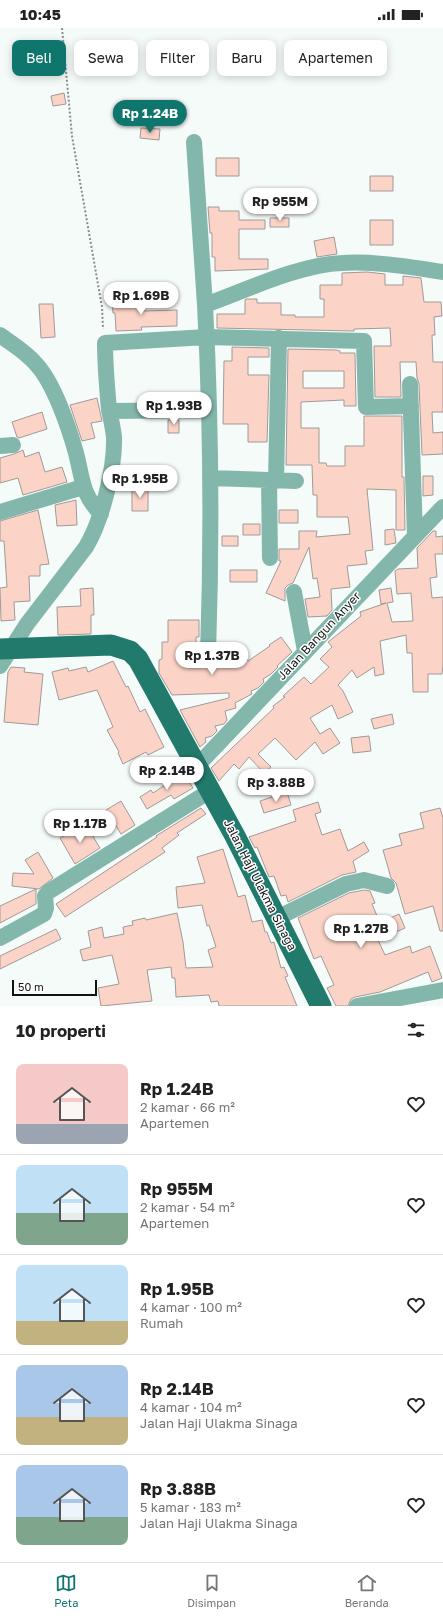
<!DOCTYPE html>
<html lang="id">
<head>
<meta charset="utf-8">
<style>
	body { margin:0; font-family:"Golos Text",sans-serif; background:#f2f2f2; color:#222; height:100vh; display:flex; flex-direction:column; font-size:15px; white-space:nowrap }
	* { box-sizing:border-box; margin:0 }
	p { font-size:13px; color:#767676 }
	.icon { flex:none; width:22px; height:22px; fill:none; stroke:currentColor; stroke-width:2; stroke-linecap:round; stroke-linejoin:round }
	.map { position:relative; height:978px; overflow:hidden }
	.side { display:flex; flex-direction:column; background:#fff; flex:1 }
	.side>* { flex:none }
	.top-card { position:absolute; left:12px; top:12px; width:419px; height:36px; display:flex; gap:8px }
	.scale { position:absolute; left:12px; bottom:10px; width:85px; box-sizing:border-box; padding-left:4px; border:2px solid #111313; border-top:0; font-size:11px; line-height:14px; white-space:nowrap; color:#111313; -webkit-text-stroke:3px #fff; paint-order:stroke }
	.price { position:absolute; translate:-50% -34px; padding:0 9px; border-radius:14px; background:#fff; color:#222; font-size:13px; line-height:26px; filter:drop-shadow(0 1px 2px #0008) }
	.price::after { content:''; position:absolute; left:50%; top:24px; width:12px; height:9px; margin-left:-6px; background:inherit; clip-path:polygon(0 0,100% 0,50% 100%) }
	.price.selected { background:#0f766e; color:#fff }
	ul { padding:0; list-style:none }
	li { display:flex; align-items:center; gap:12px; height:100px; padding:0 16px }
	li+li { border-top:1px solid #e0e0e0 }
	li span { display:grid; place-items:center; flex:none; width:112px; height:80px; border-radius:8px; color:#555 }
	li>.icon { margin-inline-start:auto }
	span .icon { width:48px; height:48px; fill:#fffc; stroke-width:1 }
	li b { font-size:17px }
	h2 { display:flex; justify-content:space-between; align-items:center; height:48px; padding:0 16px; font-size:17px }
	.tag { padding:0 14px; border-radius:8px; background:#fff; box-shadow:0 2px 10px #0003; font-size:14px; line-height:36px }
	.tag.selected { background:#0f766e; color:#fff }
	.status { display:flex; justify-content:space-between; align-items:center; height:28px; padding:0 20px; background:#fff; direction:ltr }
	.status svg { height:11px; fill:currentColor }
	.menu { display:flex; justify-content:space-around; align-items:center; height:56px; border-top:1px solid #e0e0e0; background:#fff; font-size:11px; color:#767676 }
	.menu a { display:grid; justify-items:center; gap:2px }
	.menu .selected { color:#0f766e }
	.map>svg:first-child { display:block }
	.building { fill:#fcd4c7; stroke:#9f9a98; fill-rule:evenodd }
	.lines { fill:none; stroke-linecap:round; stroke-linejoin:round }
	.path { stroke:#898d8c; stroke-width:2; stroke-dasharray:2 2; stroke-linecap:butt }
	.minor { stroke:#84b7ac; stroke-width:16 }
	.major { stroke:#227a6d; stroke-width:21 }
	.labels { text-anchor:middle; stroke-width:3; stroke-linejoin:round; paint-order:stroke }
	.street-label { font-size:12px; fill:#111313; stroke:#fff }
</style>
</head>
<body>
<div class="status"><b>10:45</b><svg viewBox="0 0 49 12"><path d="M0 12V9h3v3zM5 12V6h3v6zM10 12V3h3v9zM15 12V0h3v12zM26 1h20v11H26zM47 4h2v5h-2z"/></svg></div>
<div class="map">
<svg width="443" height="978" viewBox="0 0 443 978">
	<rect width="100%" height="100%" fill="#f5fbf9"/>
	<path class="building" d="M64,65l2,11 -13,2 -2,-10z
		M141,100l19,1 -1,11 -19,-2z
		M216,130h23v18h-23z
		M370,148h23v15h-23z
		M208,179h11v4h20v9h26v9h-26v30h29v10l-53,2v-14h-3v-24h-2z
		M270,190h19v9h-19z
		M370,192h23v25h-23z
		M334,209l3,17 -20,3 -3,-16z
		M367,244l18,2v11h18v-9l18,2 3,24h17l1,14 -8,1 1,18h-3l1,27h10v50h-11l1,21 10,-1v22l-21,1 -3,-71 -2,-6 -1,-16h-16l1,35h-26l-1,-51h17l-1,-18 -36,1v2l-137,-3v-14h28v-14l1,-1h11v4h24v12h14v2h29v-18h-4v-14h22v-12z
		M142,272v11l35,-1v16l-36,1 1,3 -26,1 -1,-18h-2l-1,-12z
		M39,276h14l2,33 -14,1z
		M232,319l37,1v9h-21v18h21l-2,67h-19v-18h-25l1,-63h8z
		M288,321l48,1 4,1v2h15l1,53h-12v-6l-43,2v26h18v35h7l1,3h18v-20h19v-30h38v61h2l1,53h-9v-40l-29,-1 6,61 -8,1 2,13 -20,2 3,21 -19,2 1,21 -5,6 -19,1 -3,-18 15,-2 -3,-19 -4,1 -4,-32 -16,36 -5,2 -3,3v13l-19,-8 15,-32h-2v-12h20v-18h18l-1,6 34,-3 -2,-17h-31v-22h-4l-1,-30h-26zM303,343h41v17h-41z
		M97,370l5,23 -11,2 4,15 -13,3 -12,-36z
		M42,384l5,17 -28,9 -2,-1 -5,-15z
		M168,392h11v13h-11z
		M23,422l2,7 14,-5 6,20 17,-5 5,15 -44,13 -5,-17 -18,5v-25l14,-4z
		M423,448h10v19l-10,1z
		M132,459h16v24h-16z
		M76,472l1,25 -20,1 -2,-21z
		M38,482l11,54 -9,1v11h-11l1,25 -16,1 1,18 -14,1 -1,-33 7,-1 -3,-46h-4v-20z
		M279,482h19v13h-19z
		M243,496h17v11h-17z
		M394,501l2,14 -11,2v-15z
		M433,503h3v6l7,-1v18h-8l2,23 -7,1 2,20 11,-1v68l-1,9h-14v18h-15l-1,-39h-5l-1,-18 -26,6 4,33 -9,2 -1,-9 -17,11 -5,-8 -14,15 5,6 10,21 -15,7 -6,-14 -22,13 10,16 10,-6 10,15 -17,11 -8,-12 -19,18 -21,-22 -17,16 13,13 -7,6 -15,-16 -10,12 -5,-5 -15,17 -8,-13 63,-60 -1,-2 12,-9 -2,-1 21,-19 7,7 18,-17 -9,-8 12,-12 -4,-5 33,-26 -1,-4 26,-9 -5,1 -2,-14 12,-2 2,14 -6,1 5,19 21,-1 -2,-28 -14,1 -2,-23 3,-2 20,-1 -1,-20z
		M222,508h16v10h-16z
		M230,542h27v12h-27z
		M93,560l1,27h-3v19l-33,1 -1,-28 24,-1 -1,-17z
		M168,592h31v17h-3v23l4,-1 7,4 6,-1 4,-6h11l16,-5 4,10 22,-15 -1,-1 12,-8 11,15 -15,14 1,1 -7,7 -8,5 1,3 -6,6 -7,3 1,3 -17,9 1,5 -11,3 2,9 -3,4 -9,2 2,5 -5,5 -7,2 1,4 -6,5 -20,-37 49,-12v-5l-57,2 -13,-22v-13l3,-1v-17h6z
		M113,633l13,26 2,-1 12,26 5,-3 19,38 -16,8 -2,-3 -23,12 -5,-11 1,-1 -12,-22 6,-3 -16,-37 -38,10 -7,-28 16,-4 1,3 17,-4 2,5z
		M11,639l14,1 -1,4 19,2 -5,51 -34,-3 4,-50z
		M392,686l2,10 -20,5 -3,-10z
		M369,708l2,15 -18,2 -2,-15z
		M183,745l10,15 -19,11 -3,-4 -24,14 -7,-12 11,-7 2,3z
		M287,764l4,13 -27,8 -4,-12z
		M121,773l14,24 -14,9 -15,-24z
		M318,774l3,10 -6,2 7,21 18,-6 8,22 16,-9 5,9 -16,10 3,11 -14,3 -54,27 -2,-7 -5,1 -7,-20 -5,1 -12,-30 -2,1 -6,-11 47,-16 -3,-11z
		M201,780l5,6 -29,19 2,2 -17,13 3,4 -100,65 -9,-13 101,-67 -1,-1z
		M440,780l3,10v113h-3l-7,-25 -28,8 -9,-31 -5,-5 -8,-28 19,-5 -3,-11 25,-6 -4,-15z
		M86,797l14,23 -25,16 -15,-26z
		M223,821l15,48 7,-2 7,27 10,-2 3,12h2l4,11 3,-1 7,26 3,-1 4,9 -3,1 12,29h-78l-1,-5 -7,1 -2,-7 -33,2 -1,-19h-3l-1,-11 -24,3 5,31 -51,5 -3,-18 21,-4 -7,-29 -29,6 -3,-11 11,-3 -3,-16 14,-4 2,11 20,-4 -1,-7 10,-2 -1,-4 13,-3 1,2 31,-7 6,29 3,26 27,-1 -5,-17 8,-3 -7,-22 -2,1 -5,-21 -24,3 -2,-21 29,-4 -8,-26z
		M38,824l15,26 -14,11 -27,-3 1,-13 21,1 -9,-14z
		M36,861v15l-36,19v-17z
		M364,862l6,1 5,12 -3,1 8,19 19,-9 6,14 -27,12 7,15 25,-9 2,7 18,-7 12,32 -10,4 -4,-10 -48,20 -25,5 -4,2 -3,7h-12l-9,-18 7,-3 -13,-29 -7,3 -16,-41 51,-25z
		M56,901l5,10 -61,30v-13z"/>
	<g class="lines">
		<path class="path" d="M62,0l10,108 30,171 1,22"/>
		<path class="minor" d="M194,114l11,163
			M0,307c12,9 26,17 36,29 18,19 33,64 40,89 7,27 5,40 25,61
			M410,356l5,152
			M110,383l98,-1
			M0,418l13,-1
			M210,450l86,3
			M269,452l1,78
			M276,453l3,-143
			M0,484l83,-25
			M294,564l11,59
			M208,626c4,-116 3,-233 -3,-349 39,-14 96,-41 137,-42 34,-2 68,4 101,9
			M0,638l27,-42 59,-77c16,-27 29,-78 28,-110 -1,-9 -3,-18 -5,-27 -2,-23 -4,-45 -4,-67l102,-6 157,4 2,66 45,-1
			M197,738l246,-259
			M277,890l69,-34 18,-4 23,6
			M0,910l44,-24 2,-6 -1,-12 3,-4 162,-101
			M357,978l86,-16"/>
		<path class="major" d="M0,621l111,-4 19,6 8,8 97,177 86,170"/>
	</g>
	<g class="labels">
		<g class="street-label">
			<text transform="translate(319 608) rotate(-47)" y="4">Jalan Bangun Anyer</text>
			<text transform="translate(260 857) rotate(63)" y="4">Jalan Haji Ulakma Sinaga</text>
		</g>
	</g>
</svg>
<div class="scale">50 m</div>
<b class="price selected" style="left:150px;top:106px">Rp 1.24B</b>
<b class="price" style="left:280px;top:194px">Rp 955M</b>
<b class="price" style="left:141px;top:288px">Rp 1.69B</b>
<b class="price" style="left:174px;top:398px">Rp 1.93B</b>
<b class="price" style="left:140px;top:471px">Rp 1.95B</b>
<b class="price" style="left:212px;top:648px">Rp 1.37B</b>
<b class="price" style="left:167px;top:763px">Rp 2.14B</b>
<b class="price" style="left:276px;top:775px">Rp 3.88B</b>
<b class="price" style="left:80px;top:816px">Rp 1.17B</b>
<b class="price" style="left:361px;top:921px">Rp 1.27B</b>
<div class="top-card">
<a class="tag selected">Beli</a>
<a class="tag">Sewa</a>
<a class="tag">Filter</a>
<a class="tag">Baru</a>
<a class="tag">Apartemen</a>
</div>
</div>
<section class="side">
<h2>10 properti<svg class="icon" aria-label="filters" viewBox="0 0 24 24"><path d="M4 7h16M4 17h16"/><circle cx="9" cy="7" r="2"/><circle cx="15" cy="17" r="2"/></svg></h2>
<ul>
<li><span style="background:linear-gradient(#f6c9c9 75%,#9aa5b1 0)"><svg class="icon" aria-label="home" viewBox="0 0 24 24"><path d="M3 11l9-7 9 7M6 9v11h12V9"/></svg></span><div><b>Rp 1.24B</b><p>2 kamar · 66 m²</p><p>Apartemen</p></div><svg class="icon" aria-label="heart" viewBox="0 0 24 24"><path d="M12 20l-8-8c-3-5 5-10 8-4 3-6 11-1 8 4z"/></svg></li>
<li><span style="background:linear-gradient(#bfe0f5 60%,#7fa58c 0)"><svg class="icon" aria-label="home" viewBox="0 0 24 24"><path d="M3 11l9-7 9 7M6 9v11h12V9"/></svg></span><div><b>Rp 955M</b><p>2 kamar · 54 m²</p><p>Apartemen</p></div><svg class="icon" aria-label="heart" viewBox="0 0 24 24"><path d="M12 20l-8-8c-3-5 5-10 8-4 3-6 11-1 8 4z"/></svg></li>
<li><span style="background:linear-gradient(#bfe0f5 70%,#c2b280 0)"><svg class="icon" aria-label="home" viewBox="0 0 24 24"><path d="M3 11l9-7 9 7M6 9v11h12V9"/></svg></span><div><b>Rp 1.95B</b><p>4 kamar · 100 m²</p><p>Rumah</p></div><svg class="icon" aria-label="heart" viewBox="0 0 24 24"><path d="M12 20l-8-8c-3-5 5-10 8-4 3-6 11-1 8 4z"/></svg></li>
<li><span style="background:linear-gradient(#a9c7e8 65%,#c2b280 0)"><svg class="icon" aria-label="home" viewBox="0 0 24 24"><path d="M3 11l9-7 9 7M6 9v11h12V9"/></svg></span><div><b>Rp 2.14B</b><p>4 kamar · 104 m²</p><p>Jalan Haji Ulakma Sinaga</p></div><svg class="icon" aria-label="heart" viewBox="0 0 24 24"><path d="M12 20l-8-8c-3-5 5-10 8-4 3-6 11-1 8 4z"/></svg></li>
<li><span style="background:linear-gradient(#a9c7e8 65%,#7fa58c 0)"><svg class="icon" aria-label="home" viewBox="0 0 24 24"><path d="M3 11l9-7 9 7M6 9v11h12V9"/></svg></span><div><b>Rp 3.88B</b><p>5 kamar · 183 m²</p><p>Jalan Haji Ulakma Sinaga</p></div><svg class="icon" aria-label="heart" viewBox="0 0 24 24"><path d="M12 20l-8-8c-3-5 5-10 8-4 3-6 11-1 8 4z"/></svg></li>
</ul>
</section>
<nav class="menu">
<a class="selected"><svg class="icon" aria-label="map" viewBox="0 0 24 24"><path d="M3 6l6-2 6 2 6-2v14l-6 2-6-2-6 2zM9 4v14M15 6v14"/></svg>Peta</a>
<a><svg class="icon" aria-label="saved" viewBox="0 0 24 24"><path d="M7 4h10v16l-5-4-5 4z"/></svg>Disimpan</a>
<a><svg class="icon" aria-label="home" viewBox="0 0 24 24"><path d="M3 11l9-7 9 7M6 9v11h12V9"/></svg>Beranda</a>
</nav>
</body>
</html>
